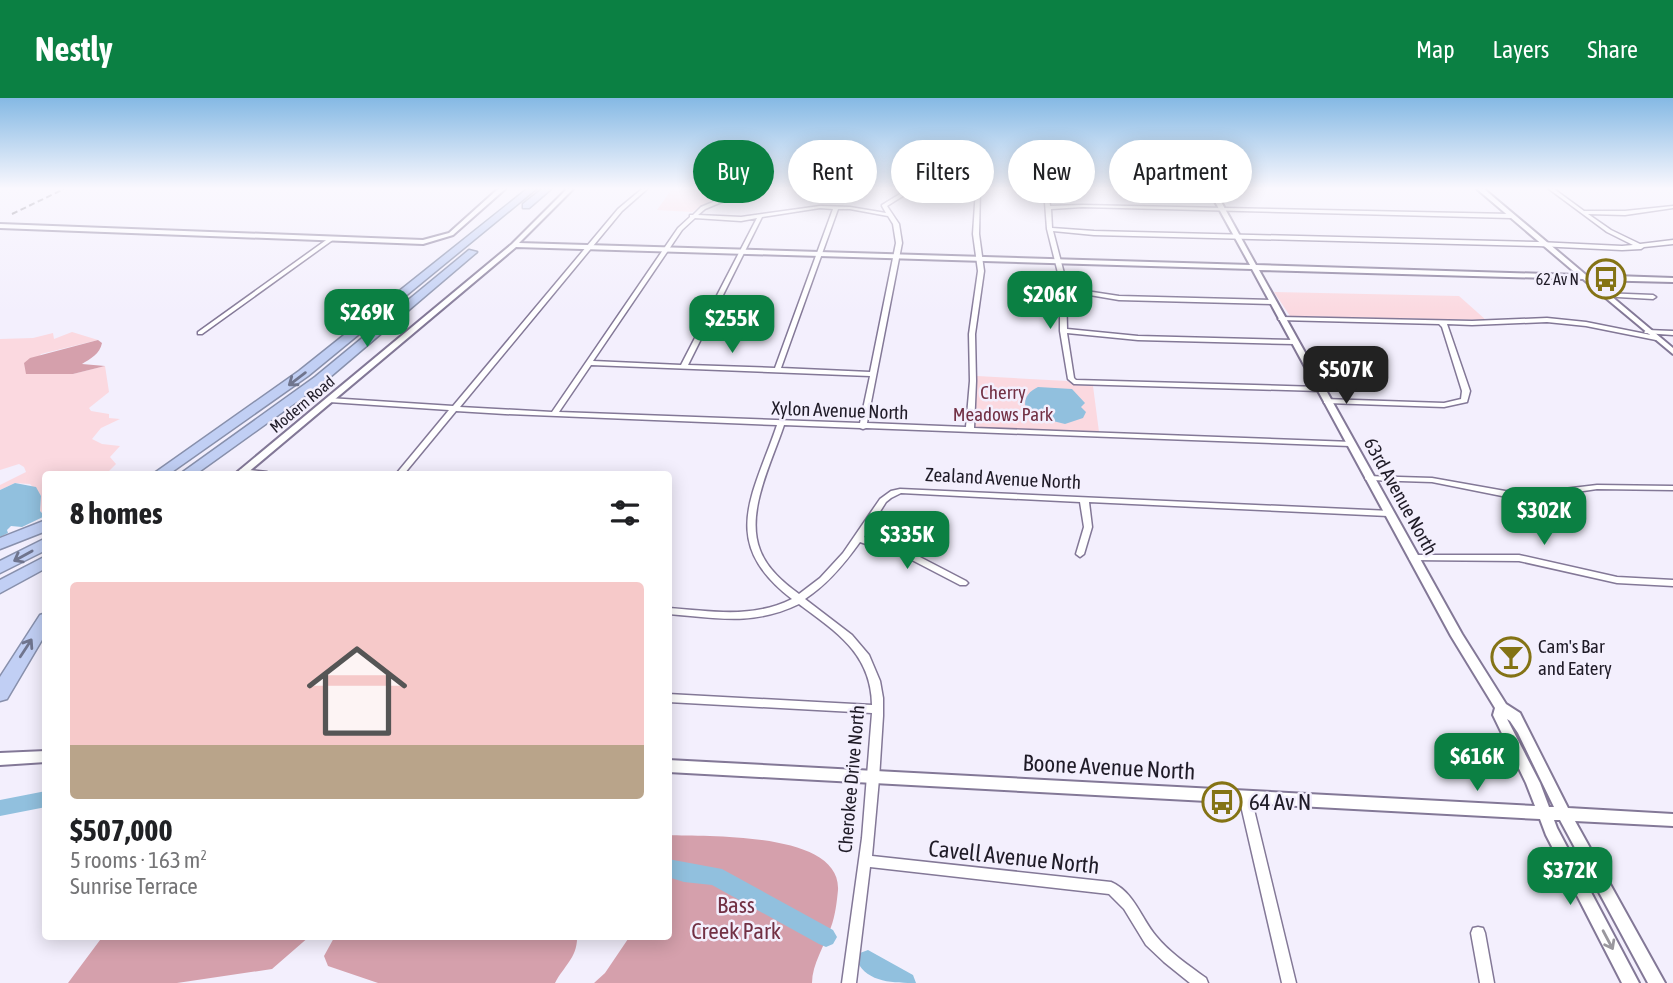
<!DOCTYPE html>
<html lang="en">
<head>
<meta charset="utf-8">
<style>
	body { margin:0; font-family:"Asap Condensed",sans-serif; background:#f2f2f2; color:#202124; height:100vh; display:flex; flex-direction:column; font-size:26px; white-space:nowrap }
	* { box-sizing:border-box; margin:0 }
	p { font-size:23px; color:#757577 }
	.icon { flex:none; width:38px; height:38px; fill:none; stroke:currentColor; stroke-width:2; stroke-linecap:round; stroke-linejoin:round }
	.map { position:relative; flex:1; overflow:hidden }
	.panel { position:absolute; left:42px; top:373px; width:630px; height:469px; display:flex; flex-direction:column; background:#fff; border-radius:7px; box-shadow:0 4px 18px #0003 }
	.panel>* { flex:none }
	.guide { position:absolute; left:693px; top:42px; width:665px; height:63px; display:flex; gap:14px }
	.price { position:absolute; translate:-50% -60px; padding:0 16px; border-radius:14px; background:#0b8043; color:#fff; font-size:23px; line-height:46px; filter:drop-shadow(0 2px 4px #0008) }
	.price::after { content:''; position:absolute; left:50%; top:42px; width:21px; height:16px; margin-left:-10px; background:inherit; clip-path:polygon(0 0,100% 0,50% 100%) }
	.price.on { background:#222; color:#fff }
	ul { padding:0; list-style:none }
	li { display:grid; align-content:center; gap:14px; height:371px; padding:0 28px }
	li+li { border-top:2px solid #e0e0e0 }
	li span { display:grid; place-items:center; height:217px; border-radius:7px; color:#555 }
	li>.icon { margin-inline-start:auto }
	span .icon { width:126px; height:126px; fill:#fffc; stroke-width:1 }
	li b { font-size:30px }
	h2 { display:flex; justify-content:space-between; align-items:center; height:84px; padding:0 28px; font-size:30px }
	.chip { padding:0 24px; border-radius:32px; background:#fff; box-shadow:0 4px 18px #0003; font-size:24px; line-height:63px }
	.chip.on { background:#0b8043; color:#fff }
	header { display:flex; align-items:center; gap:42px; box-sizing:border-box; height:98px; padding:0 35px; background:#0b8043; color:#fff }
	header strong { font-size:33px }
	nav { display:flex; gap:38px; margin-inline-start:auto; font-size:24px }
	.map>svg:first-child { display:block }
	.green { fill:#fbd9e0 }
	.forest { fill:#d5a0ac }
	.water { fill:#91c0de }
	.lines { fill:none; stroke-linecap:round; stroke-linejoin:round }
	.river { fill:#91c0de; fill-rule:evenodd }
	.minor-casing { stroke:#837897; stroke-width:3 }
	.tertiary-casing { stroke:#837897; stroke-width:4 }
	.motorway-casing { stroke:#8890ac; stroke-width:3 }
	.minor { fill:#fff; fill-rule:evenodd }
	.tertiary { fill:#fff; fill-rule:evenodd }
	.motorway { fill:#c1cff4; fill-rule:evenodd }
	.rail { stroke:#5e5a66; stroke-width:2; stroke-dasharray:6 3.5; stroke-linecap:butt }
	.oneway { stroke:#70758e }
	.oneway2 { stroke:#9a989e }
	.labels { text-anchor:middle; stroke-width:5; stroke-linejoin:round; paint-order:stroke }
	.far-poi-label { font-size:16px; fill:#1f1b27; stroke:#f3effd; text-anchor:end }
	.far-street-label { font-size:16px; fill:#1f1b27; stroke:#f3effd }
	.park-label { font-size:19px; fill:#723044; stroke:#f3effd }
	.street-label { font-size:19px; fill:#1f1b27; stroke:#f3effd }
	.poi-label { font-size:19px; fill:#1f1b27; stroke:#f3effd; text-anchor:start }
	.near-street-label { font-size:23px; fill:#1f1b27; stroke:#f3effd }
	.near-poi-label { font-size:23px; fill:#1f1b27; stroke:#f3effd; text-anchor:start }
	.near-park-label { font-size:23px; fill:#723044; stroke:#f3effd }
</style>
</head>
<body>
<header>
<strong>Nestly</strong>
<nav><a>Map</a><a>Layers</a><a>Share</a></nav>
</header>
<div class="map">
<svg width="1673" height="885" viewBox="0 0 1673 885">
	<rect width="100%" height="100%" fill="#f3effd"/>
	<path class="green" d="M672,91h23l16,11 -19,12 -35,-2z
		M1274,194l185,4 27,24 -196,-4z
		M72,234l26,8 -57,14 -15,20h47l32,-8 4,26 -20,16 2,3 18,3v4l11,1 -19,9 -9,11 10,5 18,2 -10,11 6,7 -10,10h-60l-1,42 -5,-5 1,-15 -11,-12 -15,-1 -15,7v-5l26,-13 -2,-5 -5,-3 -19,6v-131l33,-1 20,-5 1,6z
		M977,278l90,5 7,4 19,1 6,46 -124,-4z"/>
	<path class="forest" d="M98,242l4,3c-2,11 -12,16 -20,21l23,2 -32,8h-47l-2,-11 6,-5z
		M669,737c39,2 172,-4 169,55 -1,11 -3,27 -7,37 -6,18 -19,37 -19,56h-218l11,-10 25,-37h38z
		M103,838h207l-38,33 -95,14h-109z
		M335,838h242c1,21 -13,30 -22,47h-177l-50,-17 -4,-10z"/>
	<path class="water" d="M1038,289l34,2 13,14 -4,4 5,5 -3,6 -18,6 -20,-5 -11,2c-12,-12 -13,-26 4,-34z
		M15,385l21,4 5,9 -1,15 5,5 -23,11 -11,-1 -4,4 1,3 -8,4v-47z"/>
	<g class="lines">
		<path class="river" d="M46,693v16l-46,9v-16z
			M668,761l54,10 111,61 4,7 -4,7 -7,3 -7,-3 -107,-59 -28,-3 -16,-5z
			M868,852l45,25 3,8c-21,0 -49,0 -59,-22l3,-8z"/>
		<g class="minor-casing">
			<path id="minor" d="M642,91h5l-25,22 -162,196 92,5 126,-184 12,-11v-2h3l8,-8 31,-13 -6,-5h5l5,3 10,-3h7l-48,20 -7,6 43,2 79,-11 30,1 36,6 -4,-7v-1l26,-16h6l-27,17 12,18 3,19 -35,180 99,4 4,-46 -1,-47 9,-63 -5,-37 3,-45h4l-1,45 5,37 -9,63 1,47 -2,47 379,14 1,2 -4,2 -484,-18 -3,1 -3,-1 -76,-3c-12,37 -39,87 -24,125 7,19 24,33 39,44l21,-16 23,-25 37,-54 11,-8 9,-2 491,22 1,2 -1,2 -3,1 -299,-14 3,25 -8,27 -4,3 -4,-3 8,-27 -4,-25 -179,-9 -10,5 -5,4 -22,35 52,18 50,26 2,2 -2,2h-6l-50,-26 -50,-17c-15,21 -32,42 -55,57l47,36 17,20 11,26 3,17v18l-4,63 -7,77 239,26c23,10 30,36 45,54 14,17 32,29 50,42l2,5h-18l-26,-21 -18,-17 -22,-36 -15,-15 -239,-27 -14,116h-14l20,-145 10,-125 -204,-11v-8l204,11c-1,-52 -36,-73 -73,-101 -45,22 -83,14 -131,10v-6c45,3 83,11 124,-9 -74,-57 -39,-103 -15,-174l-272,-11 -49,-3 -52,63h-8l53,-64 -120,-8 -4,-2 4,-2 124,8 165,-197zM820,110l13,1 -58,159 -87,-3 74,-148zM838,111h12l38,7 5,8 3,19 -26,129 -89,-4zM695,120l46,3 16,-3 -76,147 -88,-4 89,-131zM591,267l279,11 -10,47 -301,-11z
				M1044,91h4l2,17 32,-1 429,9 3,2 -3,2 -429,-11 -31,2 1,19 42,3 444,11 84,4 11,-1 -26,-13 -58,-43h5l30,22h41l48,-5v2l-48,7 -37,-1 23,16 29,14 33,-4v4l-29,3 -3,2 -19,1 -84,-4 -444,-11 -41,-4 13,50v7l53,8 153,4 3,2 -3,2 -153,-4 -53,-9 1,38 71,7 156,4 3,2 -3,2 -156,-4 -71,-7 7,45 2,2 244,7 4,2 -4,2 -246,-7 -6,-5 -8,-48v-50l-13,-52z
				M329,140l5,1 -132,95h-4v-2z
				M1602,195l51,2 3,2 -3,2 -53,-3 -1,-1z
				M1281,219l191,4 75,-3 39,4 70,14 3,2 -3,2 -70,-14 -39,-4 -75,3 -25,-1 23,67 -3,11 -23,5 -117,-4h-3v-4l120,4 17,-4 1,-8 -20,-64 -3,-3 -160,-4 -1,-1z
				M1647,232l26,1v4l-28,-2 -1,-1z
				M241,371l26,3 4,2 -27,-1h-3l-1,-2z
				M1366,378l66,2 90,16 75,-9 76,1v4l-76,-1 -75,11 -90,-18 -63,-2h-3l-1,-2z
				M1413,457h106l98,22 56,3v6l-56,-3 -98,-22 -109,-1 -1,-2 1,-2z
				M1245,694l4,1 2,4 45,186h-14l-43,-186 2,-4z
				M1478,829l5,1 2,5 9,50h-14l-9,-50 2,-5z"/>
		</g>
		<g class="tertiary-casing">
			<path id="tertiary" d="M498,91h7l-52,46 -30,9 -423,-16v-4l423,16 26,-7z
				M567,91h6l-54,54 731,22 -42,-76h6l42,76 322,10 -101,-86h7l102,86 87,3v4l-81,-2 81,68v6l-90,-75 -324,-9 203,364 44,70 14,9 48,95 105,6v12l-98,-5 90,162h-17l-88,-163h-6l3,8 82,155h-17l-76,-148 -6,-16 -872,-47v-12l867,46 -9,-23 -33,-68 2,-7 -44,-72 -199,-367 -736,-22 -270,227h-11l277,-230zM1507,621l3,2 8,12 36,74h-5l-9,-24z
				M46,653v11l-46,3v-12z"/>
		</g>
		<g class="motorway-casing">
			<path id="motorway" d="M527,91h9l-228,187 -139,98h-16l146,-103z
				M542,91h9l-22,19h-6v-4z
				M469,152l8,2 -154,131 -127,91h-16l135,-97z
				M46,422v11l-46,18v-11z
				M46,440v12l-46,23v-12z
				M46,458v12l-46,25v-13z
				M46,515v20l-39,66 -7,2v-24l40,-62z"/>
		</g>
		<use href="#minor" class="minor"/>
		<use href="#tertiary" class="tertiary"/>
		<use href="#motorway" class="motorway"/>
		<path class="rail" d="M12,116l52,-25"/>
	</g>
	<defs><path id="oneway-shaft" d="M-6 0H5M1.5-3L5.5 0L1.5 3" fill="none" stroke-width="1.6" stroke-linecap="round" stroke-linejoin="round" transform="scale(1.75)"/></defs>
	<g class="oneway">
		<use href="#oneway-shaft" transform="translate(297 281) rotate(143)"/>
		<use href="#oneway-shaft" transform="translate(23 458) rotate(151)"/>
		<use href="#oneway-shaft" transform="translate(26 550) rotate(-57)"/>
	</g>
	<use class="oneway2" href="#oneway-shaft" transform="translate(1608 842) rotate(62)"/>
	<linearGradient id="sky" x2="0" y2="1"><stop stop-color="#85b9e4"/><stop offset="0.42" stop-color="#faf8fe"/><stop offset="1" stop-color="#faf8fe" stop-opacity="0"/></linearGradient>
	<rect width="1673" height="215" fill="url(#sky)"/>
	<defs>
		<g id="bus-ring" transform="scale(2.0125)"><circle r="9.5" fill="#f3effd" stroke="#847315" stroke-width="1.5"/><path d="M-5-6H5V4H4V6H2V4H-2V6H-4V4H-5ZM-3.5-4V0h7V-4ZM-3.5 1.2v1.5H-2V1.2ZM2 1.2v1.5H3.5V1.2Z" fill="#847315"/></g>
		<g id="bar-ring" transform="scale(2.0125)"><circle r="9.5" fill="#f3effd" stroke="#847315" stroke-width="1.5"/><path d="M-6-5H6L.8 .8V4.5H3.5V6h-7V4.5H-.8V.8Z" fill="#847315"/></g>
	</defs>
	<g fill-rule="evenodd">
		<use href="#bus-ring" x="1606" y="181"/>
		<use href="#bar-ring" x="1511" y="559"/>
		<use href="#bus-ring" x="1222" y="704"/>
	</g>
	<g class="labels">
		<g class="far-poi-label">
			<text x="1579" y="187">62 Av N</text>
		</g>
		<g class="far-street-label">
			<text transform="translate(302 306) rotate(-40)" y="6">Modern Road</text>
		</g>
		<g class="park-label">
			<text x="1003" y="301">Cherry<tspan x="1003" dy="22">Meadows Park</tspan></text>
		</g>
		<g class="street-label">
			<text transform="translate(840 312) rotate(2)" y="7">Xylon Avenue North</text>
			<text transform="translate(1003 380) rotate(3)" y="7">Zealand Avenue North</text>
			<text transform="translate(1401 398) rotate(61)" y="7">63rd Avenue North</text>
			<text transform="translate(851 681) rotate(-85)" y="7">Cherokee Drive North</text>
		</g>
		<g class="poi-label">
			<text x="1538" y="555">Cam's Bar<tspan x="1538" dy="22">and Eatery</tspan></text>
		</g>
		<g class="near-street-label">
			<text transform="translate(1109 669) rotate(3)" y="8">Boone Avenue North</text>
			<text transform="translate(1014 759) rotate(6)" y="8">Cavell Avenue North</text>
		</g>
		<g class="near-poi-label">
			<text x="1249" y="712">64 Av N</text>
		</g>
		<g class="near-park-label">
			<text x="736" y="815">Bass<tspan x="736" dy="26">Creek Park</tspan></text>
		</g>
	</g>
</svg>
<b class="price" style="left:1050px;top:233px">$206K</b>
<b class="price" style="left:367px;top:251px">$269K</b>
<b class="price" style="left:732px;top:257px">$255K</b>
<b class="price on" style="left:1346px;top:308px">$507K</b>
<b class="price" style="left:1544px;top:449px">$302K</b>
<b class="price" style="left:907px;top:473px">$335K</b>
<b class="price" style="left:1477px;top:695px">$616K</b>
<b class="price" style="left:1570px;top:809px">$372K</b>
<div class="guide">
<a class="chip on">Buy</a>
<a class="chip">Rent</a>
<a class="chip">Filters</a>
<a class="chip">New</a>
<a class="chip">Apartment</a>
</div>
<section class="panel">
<h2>8 homes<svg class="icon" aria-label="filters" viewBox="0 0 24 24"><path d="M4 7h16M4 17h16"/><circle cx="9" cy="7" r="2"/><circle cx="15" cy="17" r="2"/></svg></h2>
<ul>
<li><span style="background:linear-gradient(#f6c9c9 75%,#b9a48a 0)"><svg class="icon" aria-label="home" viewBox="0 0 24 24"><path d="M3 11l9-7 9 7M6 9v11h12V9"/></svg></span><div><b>$507,000</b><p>5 rooms · 163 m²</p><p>Sunrise Terrace</p></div></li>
</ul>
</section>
</div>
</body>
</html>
